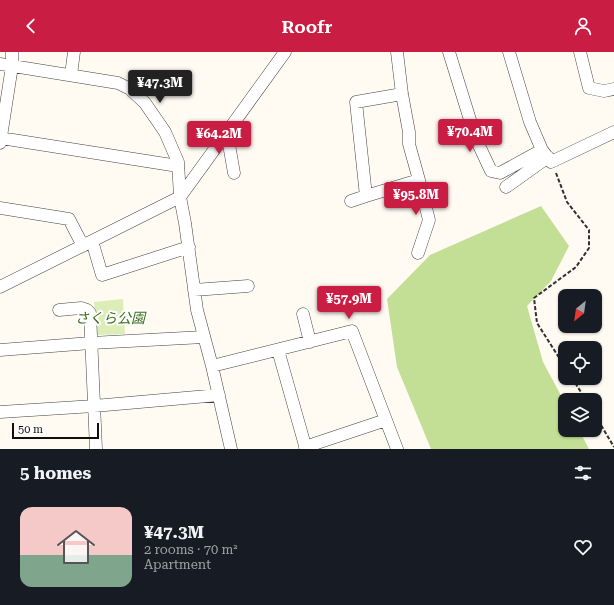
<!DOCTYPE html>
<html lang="en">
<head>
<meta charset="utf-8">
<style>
	body { margin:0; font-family:"Roboto Serif","Noto Sans JP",serif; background:#242831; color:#f1f3f6; height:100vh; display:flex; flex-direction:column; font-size:15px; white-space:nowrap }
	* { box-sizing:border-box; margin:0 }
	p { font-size:13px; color:#9ea1a6 }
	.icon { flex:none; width:22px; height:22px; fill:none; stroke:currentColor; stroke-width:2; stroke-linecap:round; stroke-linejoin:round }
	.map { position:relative; height:397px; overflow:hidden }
	.side { display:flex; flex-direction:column; background:#171b24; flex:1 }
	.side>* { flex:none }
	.needle { width:26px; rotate:209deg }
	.controls { position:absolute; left:558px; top:237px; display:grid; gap:8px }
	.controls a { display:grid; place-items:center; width:44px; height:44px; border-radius:8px; background:#171b24; box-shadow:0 1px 3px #0004; font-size:20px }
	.scale { position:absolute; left:12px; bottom:10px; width:87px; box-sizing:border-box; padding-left:4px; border:2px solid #0f0f0f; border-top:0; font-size:11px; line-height:14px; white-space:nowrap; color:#0f0f0f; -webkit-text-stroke:3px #fff; paint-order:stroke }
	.price { position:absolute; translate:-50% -34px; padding:0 9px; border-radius:4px; background:#ca1d43; color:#fff; font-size:13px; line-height:26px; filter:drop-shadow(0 1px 2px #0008) }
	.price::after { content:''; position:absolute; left:50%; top:24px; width:12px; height:9px; margin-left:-6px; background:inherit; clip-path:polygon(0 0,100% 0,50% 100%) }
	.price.on { background:#222; color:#fff }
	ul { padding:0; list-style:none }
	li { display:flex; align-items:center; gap:12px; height:100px; padding:0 20px }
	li+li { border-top:1px solid #363941 }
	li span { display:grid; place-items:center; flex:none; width:112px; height:80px; border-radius:12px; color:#555 }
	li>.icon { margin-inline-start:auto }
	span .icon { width:48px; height:48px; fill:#fffc; stroke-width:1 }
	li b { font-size:17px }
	h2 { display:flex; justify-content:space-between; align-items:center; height:48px; padding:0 20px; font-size:17px }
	header { display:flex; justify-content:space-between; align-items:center; height:52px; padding:0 20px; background:#ca1d43; color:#fff; font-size:18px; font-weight:600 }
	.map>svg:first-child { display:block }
	.green { fill:#dcedb8 }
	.forest { fill:#c3df96 }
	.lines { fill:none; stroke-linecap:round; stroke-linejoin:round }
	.minor-casing { stroke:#424242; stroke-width:13 }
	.path { stroke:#313131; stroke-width:2; stroke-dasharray:4 2; stroke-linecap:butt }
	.minor { stroke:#fff; stroke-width:12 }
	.labels { text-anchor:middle; stroke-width:4; stroke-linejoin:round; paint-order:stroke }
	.park-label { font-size:14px; font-style:italic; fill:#3a6d1a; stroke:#fff }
</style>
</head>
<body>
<header><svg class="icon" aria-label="back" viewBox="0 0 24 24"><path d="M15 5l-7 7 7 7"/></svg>Roofr<svg class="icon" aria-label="person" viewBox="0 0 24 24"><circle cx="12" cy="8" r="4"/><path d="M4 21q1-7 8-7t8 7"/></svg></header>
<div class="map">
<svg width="614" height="397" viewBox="0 0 614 397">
	<rect width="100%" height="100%" fill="#fffaf2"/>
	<path class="green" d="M123,247l2,35 -28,1 -3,-33z"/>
	<path class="forest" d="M541,154l28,40 -18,35 -24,25 16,56 22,41v27h14l10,19h-158l-34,-82 -10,-68 43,-44z"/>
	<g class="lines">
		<g class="minor-casing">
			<path id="minor" d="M397,0l5,42 7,38v12l10,36 -53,16 -10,-94 46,-8
				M449,0l27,87 15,32 9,2 42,-23
				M509,0l21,70 12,28 9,12 63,-30
				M580,0l9,36 15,3 10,-2
				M0,12l118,19 12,6 15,14 20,29 13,30 2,35 5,26 12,87 15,56 19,83
				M71,23l3,-23
				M227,81l7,40
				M0,86l178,28
				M0,91l12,-77v-14
				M506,135l42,-30
				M351,149l15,-5
				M0,156l69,11 14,27
				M92,189l10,34 87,-28
				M418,201l11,-33 -10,-40
				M0,235l180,-90 105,-145
				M194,238l54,-4
				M59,258l22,-2 6,2 3,3 6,136
				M303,262l7,28
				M0,298l91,-7 113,-6
				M278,298l28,99
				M212,314l140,-35 45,118
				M0,360l94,-6 125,-11
				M305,395l81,-27"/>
		</g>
		<path class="path" d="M556,121l11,29 22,28v18l-13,19 -42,31 3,25 28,44
			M572,326l14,22
			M595,363l19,32"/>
		<use href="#minor" class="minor"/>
	</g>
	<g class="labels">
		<g class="park-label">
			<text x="110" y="271">さくら公園</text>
		</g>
	</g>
</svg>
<div class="controls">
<a><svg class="needle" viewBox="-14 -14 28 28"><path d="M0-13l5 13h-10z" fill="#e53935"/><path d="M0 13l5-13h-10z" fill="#9ea1a6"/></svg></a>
<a><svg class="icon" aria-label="locate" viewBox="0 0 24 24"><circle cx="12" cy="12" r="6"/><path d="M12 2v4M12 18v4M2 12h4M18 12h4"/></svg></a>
<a><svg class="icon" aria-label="layers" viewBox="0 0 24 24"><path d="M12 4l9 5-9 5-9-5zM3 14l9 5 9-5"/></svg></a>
</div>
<div class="scale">50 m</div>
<b class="price on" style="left:160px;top:52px">¥47.3M</b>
<b class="price" style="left:470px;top:101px">¥70.4M</b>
<b class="price" style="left:219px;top:103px">¥64.2M</b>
<b class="price" style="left:416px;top:164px">¥95.8M</b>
<b class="price" style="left:349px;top:268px">¥57.9M</b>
</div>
<section class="side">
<h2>5 homes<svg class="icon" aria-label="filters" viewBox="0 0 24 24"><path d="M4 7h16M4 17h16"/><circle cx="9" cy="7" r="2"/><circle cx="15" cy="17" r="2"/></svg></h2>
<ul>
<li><span style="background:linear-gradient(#f6c9c9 60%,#7fa58c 0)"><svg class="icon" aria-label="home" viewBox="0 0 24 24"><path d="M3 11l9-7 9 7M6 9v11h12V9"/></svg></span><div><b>¥47.3M</b><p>2 rooms · 70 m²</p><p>Apartment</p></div><svg class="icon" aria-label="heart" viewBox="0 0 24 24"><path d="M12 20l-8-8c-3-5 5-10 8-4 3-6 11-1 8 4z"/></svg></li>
</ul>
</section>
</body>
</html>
